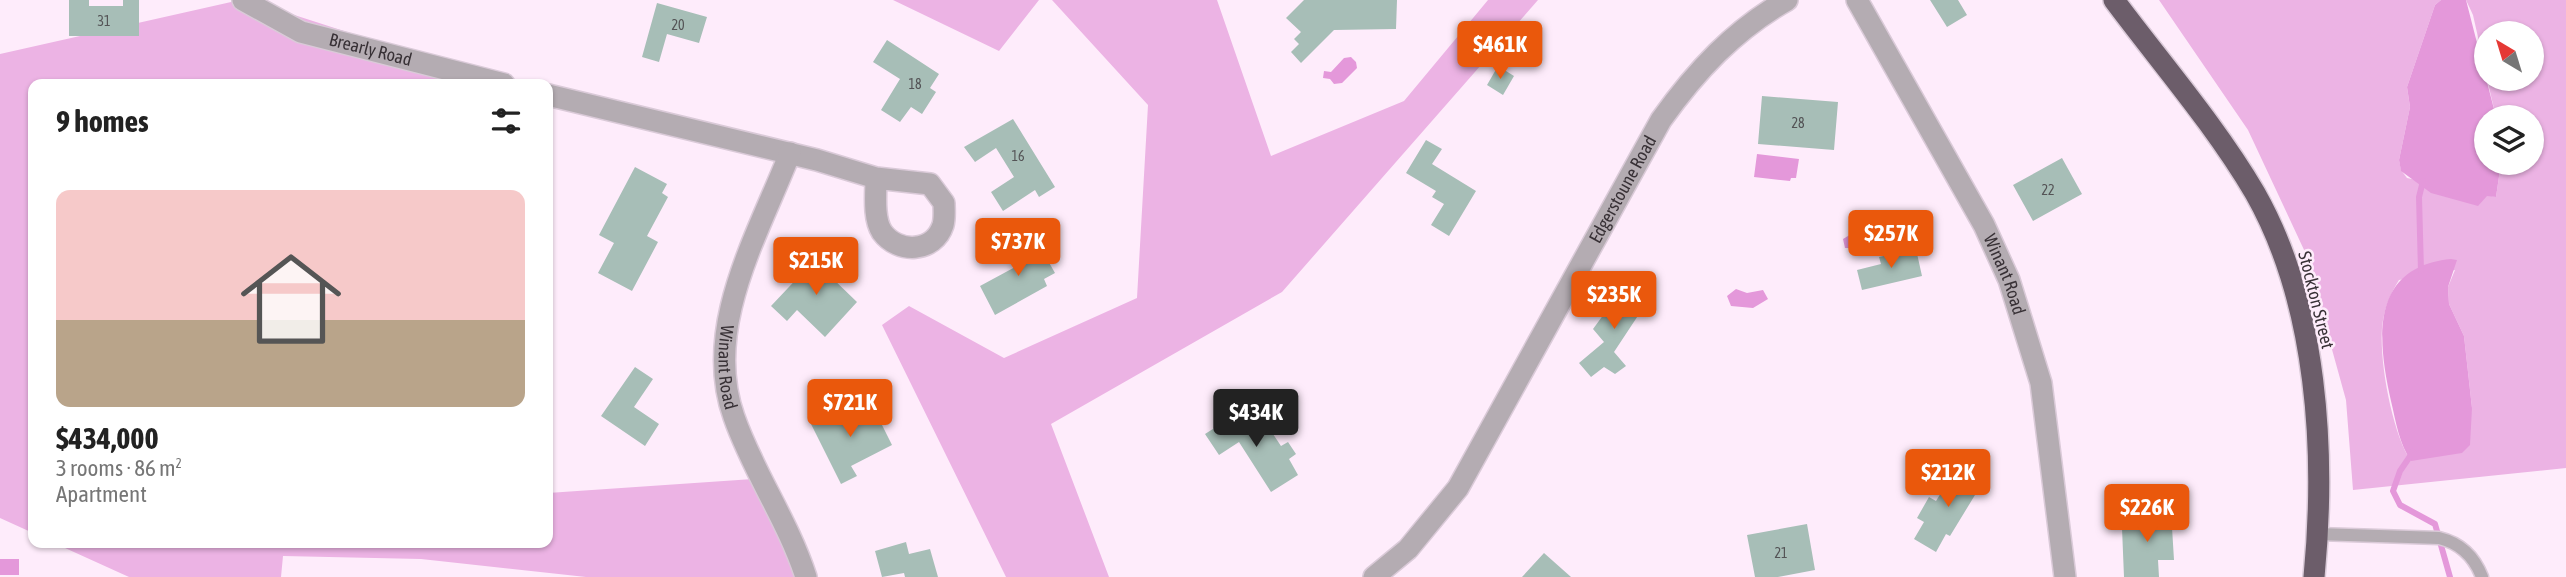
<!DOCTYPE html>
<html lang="en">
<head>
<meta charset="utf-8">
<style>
	body { margin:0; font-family:"Asap Condensed",sans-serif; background:#f2f2f2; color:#222; height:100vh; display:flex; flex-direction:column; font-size:26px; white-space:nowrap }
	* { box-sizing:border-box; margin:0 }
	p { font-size:23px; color:#767676 }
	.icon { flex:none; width:38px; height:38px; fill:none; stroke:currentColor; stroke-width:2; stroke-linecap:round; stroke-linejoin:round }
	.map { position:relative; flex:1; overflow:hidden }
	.side { position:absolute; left:28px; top:79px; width:525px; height:469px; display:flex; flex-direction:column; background:#fff; border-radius:14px; box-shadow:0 2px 5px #0004 }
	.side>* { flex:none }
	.needle { width:46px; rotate:322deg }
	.fabs { position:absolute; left:2474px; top:21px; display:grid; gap:14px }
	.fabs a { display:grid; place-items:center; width:70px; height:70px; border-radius:50%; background:#fff; box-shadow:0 2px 5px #0004; font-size:35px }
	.price { position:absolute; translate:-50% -60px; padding:0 16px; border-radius:7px; background:#ea580c; color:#fff; font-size:23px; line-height:46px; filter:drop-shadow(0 2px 4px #0008) }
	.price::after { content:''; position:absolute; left:50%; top:42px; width:21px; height:16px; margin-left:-10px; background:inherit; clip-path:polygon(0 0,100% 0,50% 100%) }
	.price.current { background:#222; color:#fff }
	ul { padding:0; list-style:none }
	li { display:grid; align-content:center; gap:14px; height:371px; padding:0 28px }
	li+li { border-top:2px solid #e0e0e0 }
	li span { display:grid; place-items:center; height:217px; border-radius:14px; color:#555 }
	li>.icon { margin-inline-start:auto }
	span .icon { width:126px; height:126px; fill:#fffc; stroke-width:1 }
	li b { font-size:30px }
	h2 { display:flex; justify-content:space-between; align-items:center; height:84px; padding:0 28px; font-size:30px }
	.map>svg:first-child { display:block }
	.green { fill:#ecb3e4; fill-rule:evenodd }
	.water { fill:#e498da }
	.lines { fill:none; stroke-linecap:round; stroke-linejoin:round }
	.stream { stroke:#e498da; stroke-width:6 }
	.building { fill:#a7beb7 }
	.lane-casing { stroke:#dacad8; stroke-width:15 }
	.street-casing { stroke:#dacad8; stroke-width:24 }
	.highway-casing { stroke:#dacad8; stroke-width:24 }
	.lane { stroke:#b4acb2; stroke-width:12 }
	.street { stroke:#b4acb2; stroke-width:21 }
	.highway { stroke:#6c5d6a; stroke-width:21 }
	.labels { text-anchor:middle; stroke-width:5; stroke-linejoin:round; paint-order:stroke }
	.number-label { font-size:14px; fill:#545456 }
	.street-label { font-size:18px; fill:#383136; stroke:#feecfb }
</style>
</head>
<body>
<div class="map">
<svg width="2566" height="577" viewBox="0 0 2566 577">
	<rect width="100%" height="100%" fill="#feecfb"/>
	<path class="green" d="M240,0h8l223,72 -2,12h-436v449l-33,-15v-464z
		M893,0h146l-40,51z
		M1052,0h165l54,156 133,-55 84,-101h50l-256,292 -231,132 58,153h-103l-124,-252 27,-19 95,52 133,-60 11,-193z
		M2159,0h282l-6,5 -28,82 3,20 -11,53 2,10 6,8 89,19 5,-34h31v-46h-36l-9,-38h45v-46h-45v44l-14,-62 -7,-15h100v468l-213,22 -7,-90 -41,-148 -57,-122zM2455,270l-7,17 1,17 15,32 8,72 -61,53c-19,-27 -34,-108 -28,-141 3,-16 8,-27 16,-40z
		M769,478l37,99h-220l-165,-18 -138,-3 -2,21h-152l-75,-34 494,-1v-49z"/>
	<path class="water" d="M2441,0h25l30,117h-9v46h14l-5,34 -9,-1 -9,10 -47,-13 -30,-22 -2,-11 11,-53 -3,-20 28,-82z
		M1351,57l5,5 1,6 -15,15 -8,1 -4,-5 -7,-1 1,-7 7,1 13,-14z
		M1757,154l42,5 -3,19h-5l-1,3 -36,-4z
		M1858,219l10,4c2,15 -7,26 -23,25l-2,-9 10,-6z
		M2451,259l6,1 -9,27 1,17 15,32 8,72 -2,37 -8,8 -51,8c-12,-18 -15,-39 -20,-60 -14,-62 -21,-134 60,-142z
		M1736,289l11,4 16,-3 5,9 -15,9 -22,-2 -4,-10z
		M0,559h19v16h-19z"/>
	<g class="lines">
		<path class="stream" d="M2421,271l-2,-74 4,-16
			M2413,452l-13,19 -7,20 7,14 35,19 15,53"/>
	</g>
	<path class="building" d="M69,0h20v6h34v-6h16v36h-70z
		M1304,0h93l-1,29 -62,1 -33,33 -10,-11 8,-8 -5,-5 7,-7 -15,-14z
		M1930,0h28l9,15 -20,12z
		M657,3l50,14 -8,26 -32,-9 -8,28 -17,-5z
		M887,40l52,34 -9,14 6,4 -14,22 -11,-7 -11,15 -19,-12 19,-31 -27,-17z
		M1498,66l16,10 -11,19 -16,-10z
		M1762,96l76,6 -4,48 -76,-6z
		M1013,119l42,68 -16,10 -4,-7 -32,21 -12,-19 23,-15 -18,-29 -21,14 -11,-15z
		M1426,140l16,9 -10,15 44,27 -27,45 -18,-11 13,-21 -12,-7 4,-6 -30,-18z
		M2062,158l20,36 -49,27 -20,-36z
		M635,167l32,17 -5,9 6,4 -21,39 11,6 -26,49 -34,-18 16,-30 -15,-8z
		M1025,236l15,28 7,-5 8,14 -11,6 3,7 -52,29 -15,-29 37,-20 -11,-20z
		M1916,249l6,27 -60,14 -5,-20 24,-6 -2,-7z
		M822,252l14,14 -8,8 29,28 -32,35 -28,-27 -10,11 -16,-15z
		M1626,284l23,15 -35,53 12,14 -11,8 -11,-7 -13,10 -12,-14 25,-21 -11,-13z
		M635,367l18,12 -19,28 25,17 -14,22 -44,-30z
		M871,403l21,42 -41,21 6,10 -16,8 -33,-66 16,-8 7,13z
		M1250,414l14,21 7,-4 10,15 7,-4 8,12 -7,5 9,16 -27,17 -32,-50 -20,13 -14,-21 30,-19 4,6z
		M1977,467l12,15 -14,13 -25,41 -4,-2 -10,18 -22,-13 10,-17 -7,-4 12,-21 7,4 13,-21 7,4z
		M2171,511l3,49h-16l1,17h-35l-2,-49 11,-1v-14z
		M1807,524l8,46 -37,7h-23l-8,-42z
		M906,542l3,12 21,-5 8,28h-33l-1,-4 -22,4 -7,-26z
		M1544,553l27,24h-49z"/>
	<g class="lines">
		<g class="lane-casing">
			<path id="lane" d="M2318,534l121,4c21,5 35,18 43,39"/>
		</g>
		<g class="street-casing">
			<g id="street">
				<path id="s1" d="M243,0l58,32 203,52"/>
				<path id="s2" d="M1857,0l127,225 25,55 32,103 24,194"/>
				<path d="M548,95l269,65 59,18c0,15 -3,40 6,54 16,22 52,21 61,-7 2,-7 1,-16 1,-22l-14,-19 -54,-6"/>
				<path id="s3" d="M790,153c-32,82 -88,175 -56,264 19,55 54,104 72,160"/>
				<path id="s4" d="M1374,577l34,-28 50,-61 203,-368c35,-49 73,-90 126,-120"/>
			</g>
		</g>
		<g class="highway-casing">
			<path id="highway" d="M2114,0c47,63 101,125 141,193 63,111 71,260 59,384"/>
		</g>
		<use href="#lane" class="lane"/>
		<use href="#street" class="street"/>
		<use href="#highway" class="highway"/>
	</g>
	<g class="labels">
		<g class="number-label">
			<text x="104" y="26">31</text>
			<text x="678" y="30">20</text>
			<text x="915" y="89">18</text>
			<text x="1798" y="128">28</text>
			<text x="1018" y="161">16</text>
			<text x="2048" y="195">22</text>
			<text x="1781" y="558">21</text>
		</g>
		<g class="street-label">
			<text dy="6" stroke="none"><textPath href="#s1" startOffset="138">Brearly Road</textPath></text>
			<text dy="6" stroke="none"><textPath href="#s4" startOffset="464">Edgerstoune Road</textPath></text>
			<text dy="6" stroke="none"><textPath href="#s2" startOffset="312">Winant Road</textPath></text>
			<text transform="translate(2316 300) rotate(76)" y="6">Stockton Street</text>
			<text dy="6" stroke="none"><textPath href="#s3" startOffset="226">Winant Road</textPath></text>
		</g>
	</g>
</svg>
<div class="fabs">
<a><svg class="needle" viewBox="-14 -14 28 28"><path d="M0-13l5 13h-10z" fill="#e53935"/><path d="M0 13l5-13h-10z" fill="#767676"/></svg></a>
<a><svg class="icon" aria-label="layers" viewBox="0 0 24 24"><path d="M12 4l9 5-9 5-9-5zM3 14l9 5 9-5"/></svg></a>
</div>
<b class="price" style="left:1500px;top:81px">$461K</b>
<b class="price" style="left:1891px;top:270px">$257K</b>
<b class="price" style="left:1018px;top:278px">$737K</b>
<b class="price" style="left:816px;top:297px">$215K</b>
<b class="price" style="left:1614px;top:331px">$235K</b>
<b class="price" style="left:850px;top:439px">$721K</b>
<b class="price current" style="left:1256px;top:449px">$434K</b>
<b class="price" style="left:1948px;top:509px">$212K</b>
<b class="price" style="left:2147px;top:544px">$226K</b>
<section class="side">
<h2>9 homes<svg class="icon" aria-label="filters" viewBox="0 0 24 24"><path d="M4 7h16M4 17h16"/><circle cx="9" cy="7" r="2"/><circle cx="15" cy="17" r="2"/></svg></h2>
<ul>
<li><span style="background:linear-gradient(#f6c9c9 60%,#b9a48a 0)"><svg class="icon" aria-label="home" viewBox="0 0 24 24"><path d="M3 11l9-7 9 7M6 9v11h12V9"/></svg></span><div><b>$434,000</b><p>3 rooms · 86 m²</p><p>Apartment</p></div></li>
</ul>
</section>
</div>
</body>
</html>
